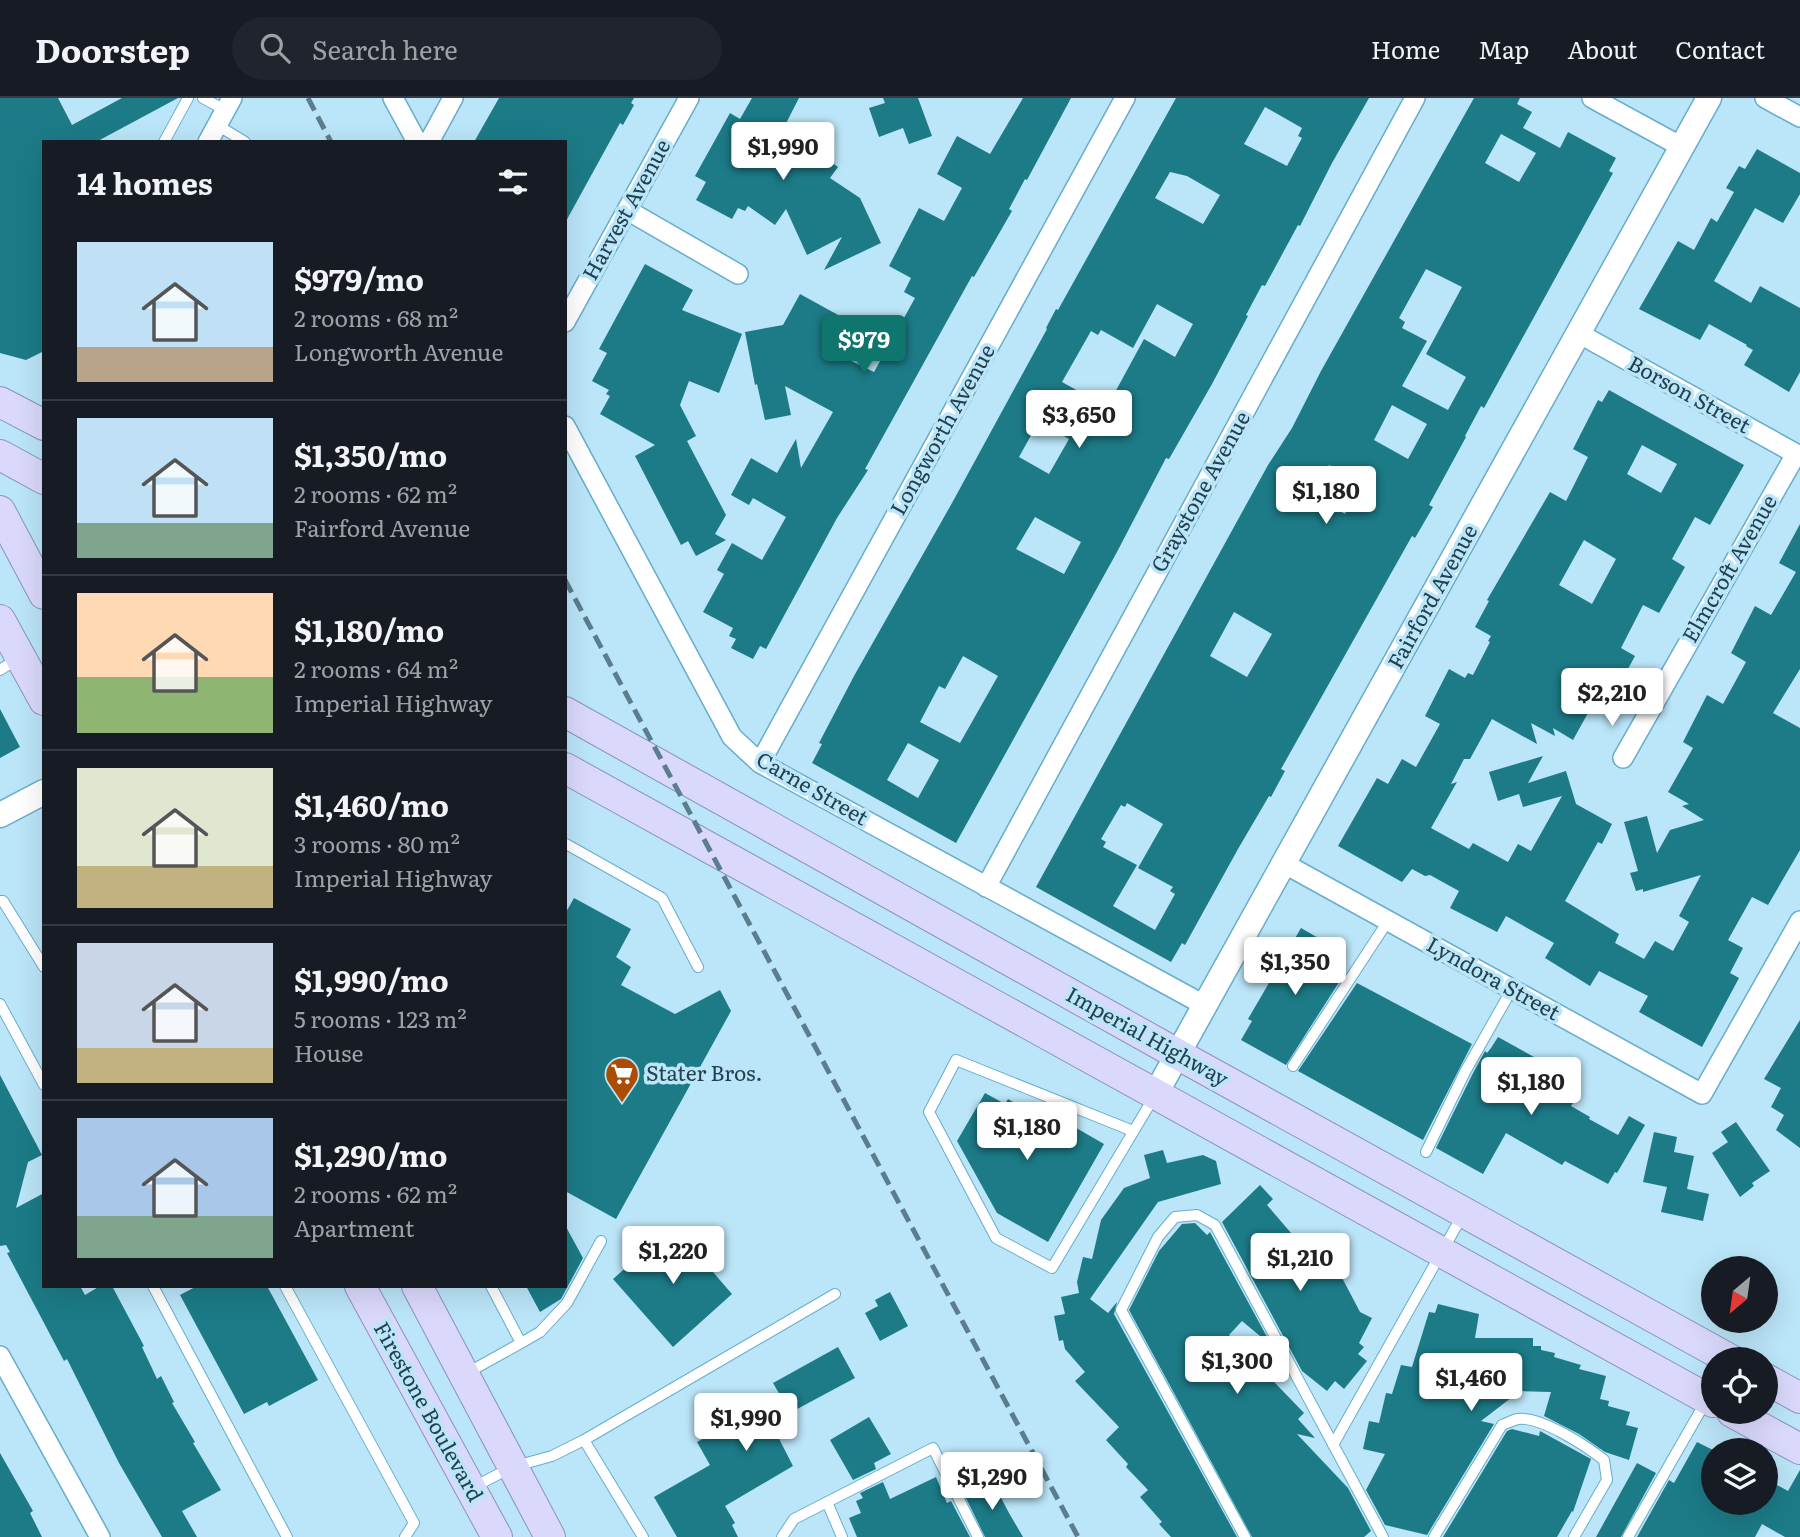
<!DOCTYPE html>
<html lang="en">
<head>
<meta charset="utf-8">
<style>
	body { margin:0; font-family:Literata,serif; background:#20242c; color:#f1f3f6; height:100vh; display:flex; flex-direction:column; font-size:26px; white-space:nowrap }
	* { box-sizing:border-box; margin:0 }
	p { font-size:23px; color:#9ea1a6 }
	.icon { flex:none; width:38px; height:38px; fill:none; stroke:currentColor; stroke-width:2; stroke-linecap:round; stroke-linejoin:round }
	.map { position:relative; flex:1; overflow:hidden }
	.drawer { position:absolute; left:42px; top:42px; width:525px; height:1148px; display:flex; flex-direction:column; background:#171b24; border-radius:0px; box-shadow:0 7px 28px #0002 }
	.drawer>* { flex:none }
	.needle { width:46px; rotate:209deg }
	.buttons { position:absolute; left:1701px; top:1158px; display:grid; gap:14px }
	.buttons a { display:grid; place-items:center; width:77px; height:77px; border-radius:50%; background:#171b24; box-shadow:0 7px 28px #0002; font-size:35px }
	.price { position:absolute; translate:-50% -60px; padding:0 16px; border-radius:7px; background:#fff; color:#222; font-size:23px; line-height:46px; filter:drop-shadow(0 2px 4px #0008) }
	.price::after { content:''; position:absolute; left:50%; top:42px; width:21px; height:16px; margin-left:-10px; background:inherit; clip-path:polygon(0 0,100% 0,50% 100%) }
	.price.on { background:#0f766e; color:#fff }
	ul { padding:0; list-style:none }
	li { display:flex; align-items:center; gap:21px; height:175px; padding:0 35px }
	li+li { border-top:2px solid #363941 }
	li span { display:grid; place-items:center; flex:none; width:196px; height:140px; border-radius:0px; color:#555 }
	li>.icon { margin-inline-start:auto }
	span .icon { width:84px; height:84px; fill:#fffc; stroke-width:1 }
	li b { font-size:30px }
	h2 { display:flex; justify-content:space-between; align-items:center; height:84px; padding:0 35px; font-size:30px }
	header { display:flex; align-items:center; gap:42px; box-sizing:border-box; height:98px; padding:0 35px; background:#171b24; border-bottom:2px solid #363941 }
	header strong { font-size:33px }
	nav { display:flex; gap:38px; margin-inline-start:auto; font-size:24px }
	.search { width:490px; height:63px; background:#20242c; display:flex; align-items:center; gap:18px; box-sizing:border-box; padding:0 24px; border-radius:38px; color:#9ea1a6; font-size:26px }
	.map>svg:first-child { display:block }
	.building { fill:#1c7b87; fill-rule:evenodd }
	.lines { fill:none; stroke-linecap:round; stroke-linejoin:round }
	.service-casing { stroke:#66adcc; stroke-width:12 }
	.minor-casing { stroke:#66adcc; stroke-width:22 }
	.tertiary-casing { stroke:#66adcc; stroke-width:27 }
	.primary-casing { stroke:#8b93bc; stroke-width:32 }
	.service { stroke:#fff; stroke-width:10 }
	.minor { stroke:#fff; stroke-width:19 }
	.tertiary { stroke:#fff; stroke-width:24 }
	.primary { stroke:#dbd9fb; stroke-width:30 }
	.rail { stroke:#5b7d8d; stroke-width:5; stroke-dasharray:14 7; stroke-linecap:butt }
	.labels { text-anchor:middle; stroke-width:7; stroke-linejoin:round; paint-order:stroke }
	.street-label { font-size:21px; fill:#22404d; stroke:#bbe5f8 }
	.poi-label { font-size:21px; fill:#22404d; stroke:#bbe5f8; text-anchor:start }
</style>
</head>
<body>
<header>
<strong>Doorstep</strong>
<div class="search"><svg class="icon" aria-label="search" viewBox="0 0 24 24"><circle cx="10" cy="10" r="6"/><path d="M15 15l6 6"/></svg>Search here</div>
<nav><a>Home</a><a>Map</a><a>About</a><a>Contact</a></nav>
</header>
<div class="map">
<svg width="1800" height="1439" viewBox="0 0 1800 1439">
	<rect width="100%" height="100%" fill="#bbe5f8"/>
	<path class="building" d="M0,0h58l14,27 50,-27h56l-82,44h-52v209l-18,9 -26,-7z
		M499,0h135l-3,5 3,2 -11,20 -3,-2 -55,100v-81h-91z
		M752,0h47l-21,41 37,19 3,-5 20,14 -8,11 30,20 21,45 -57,27 18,-33 -35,18 -21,-46 -11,16 -27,-19 -3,5 -7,-3 -6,11 -36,-19 10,-18 -11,-6 35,-63 10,6z
		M883,0h35l14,38 -23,8 -6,-16 -24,9 -10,-29 16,-5z
		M1023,0h48l-44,82 -2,-1 -16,30 3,2 -38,66 -2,-1 -107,193 3,1 -31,48 -71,131 -6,-3 -7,13 -22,-11 5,-9 -7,-3 4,-8 -30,-16 21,-38 -7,-4 15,-27 30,17 24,-43 -33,-19 -4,7 -18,-10 20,-37 26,15 19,-34 5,29 32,-56 -48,-26 6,29 -26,5 -8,-36 -2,1 -10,-53 38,-7 17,-31 49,27 -6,12 10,6 -10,18 31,15 41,-74 -11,-6 7,-14 -22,-12 30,-58 25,13 18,-33 -25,-14 20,-38 33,18z
		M1176,0h193l-37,65 -32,63 -2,-1 -33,61 -3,-1 -16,30 2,1 -36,68 -43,75 -3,-1 -49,94 -161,291 -144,-80 10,-19 -3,-1 35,-67 98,-173 95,-174 -1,-1 10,-19 2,1zM1265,9l37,21 -4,8 4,2 -15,28 -43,-22zM1170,74l17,4 33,19 -17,29 -48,-26zM1157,206l36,20 -18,33 -31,-18 -37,68 -45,-25 29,-51 7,4 3,-5 32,18zM1039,323l30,18 -20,35 -30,-17zM1035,419l46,25 -17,32 -48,-25zM963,558l35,20 -38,67 -40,-21 19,-36 6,3zM908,645l31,17 -21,38 -31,-18z
		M1474,0h46l-3,6 15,8 -9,16 37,20 8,-16 48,26 -7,13 4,2 -129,235 -3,-2 -16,30 1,1 -37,68 4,2 -18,31 -3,-2 -131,233 4,2 -14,26 -2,-1 -31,53 -53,96 -3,-2 -11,19 -135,-75 232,-422 24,-37 29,-57zM1501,36l35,19 -17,29 -34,-19zM1426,171l36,18 -36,67 40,23 -18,33 -46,-24 25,-45 -25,-13 3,-6 -6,-4zM1392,307l35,19 -19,35 -34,-19zM1329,367l33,18 -17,31 -33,-18zM1234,514l38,22 -25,43 -37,-21zM1127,705l36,21 -25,44 35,19 -3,4 5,3 -20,36 -42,-24 24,-41 -34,-18 3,-5 -5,-3 20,-34 4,2z
		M1757,51l43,24v21l-17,29 -28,-15 -41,73 37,22 9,-17 40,22v64l-11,20 -45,-27 9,-15 -7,-4 1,-1 -38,-21 -9,16 -61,-31 39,-68 16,9 17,-32 6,4 17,-30 -8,-4 13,-22 6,3z
		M645,166l48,26 -11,20 60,24 -23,59 -30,-12 -9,24 16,31 -9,5 39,74 -11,19 11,6 -30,16 -8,-15 -7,4 -46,-89 20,-11 -55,-31 10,-18 -4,-2 3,-4 -17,-9 15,-28 -8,-4z
		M1609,292l135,75 -34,60 -15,-8 -23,42 13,8 -26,46 -16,-8 -22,43 14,8 -25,46 -12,-7 -25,45 -20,-12 2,8 -24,-13 6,21 -45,-25 -22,40h-6l-13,25 6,-2 -26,46 38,21 4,-6 35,19 10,-18 13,7 31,-55 -39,11 -4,-13 -21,7 -9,-29 54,-16 -15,27 38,-12 10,33 36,20 -10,20 -4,-2 -33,59 54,33 -4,9 29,16 11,-18 18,10 16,-29 -10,-6 22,-41 -58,17v-3l-7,2 -6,-18 8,-2 -14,-49 23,-6 10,37 13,-23 34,-10 -22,-14 7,-2 -21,-12 25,-44 -10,-6 24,-47 16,9 23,-42 -15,-9 24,-47 16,9 25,-43 -17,-9 21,-39v145l-27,44 27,15v122l-32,55 -16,-8 -24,43 15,8 -13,25 9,5 -37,69 -63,-35 9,-16 -49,-25 -9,15 -45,-28 9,-15 -48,-27 -9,16 -47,-24 9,-17 -29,-16 -5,1 -13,-7 -10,13 -64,-36 39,-68 11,6 14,-25 14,8 24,-43 -15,-8 24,-47 16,9 3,-5 5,2 17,-33 -2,-1 3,-5 -16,-9 14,-26 -2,-1 63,-108 16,9 22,-44 -15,-8 25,-49 4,2zM1642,347l35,19 -16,29 -34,-19zM1584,442l32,19 -24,45 -33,-19z
		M0,611l20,38 -20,11z
		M574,800l57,31 -15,28 15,10 -10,18 54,29 45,-24 11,21 -115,208 -51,-28v-277z
		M1301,830l45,26 -9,18 6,4 -57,89 -45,-25 11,-19 -4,-2z
		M1357,885l115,61 -49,96 -125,-69z
		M1800,922v128l-24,-18 8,-15 -13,-8 10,-19 -17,-9z
		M1498,939l45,25 -3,4 41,24 -10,16 19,11 -1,2 29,16 11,-19 16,9 -28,48 -2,-1 -7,12 -43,-23 -3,4 -56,-32 -23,41 -47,-26 36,-73 13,-24 2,2 4,-5z
		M0,977l42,80 -14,7 -12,46 28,-15v93h36l5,9 15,-9h12l32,60 -2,1 15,32 4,-3 13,26 -2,1 23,39 -2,1 28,47 -39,21 15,26h-35l-43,-74 -52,-104 -3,2 -20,-38 -37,-70 3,-1 -4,-7 -6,1z
		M985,995l20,11 3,-5 20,12 3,-5 19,12 2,-4 52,30 -56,98 -51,-29 -40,-72z
		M1736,1024l34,49 -18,12 2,3 -14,11 -28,-44 16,-11 -7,-10z
		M1654,1034l23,5 -3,15 20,4 -7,33 22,5 -6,27 -42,-9 6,-25 -24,-5z
		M1163,1052l4,13 36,-8 13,6 5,23 -63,18 -68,97 18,14 9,-11 -3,12 123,223h-66l-12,-13 3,-2 -22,-25 8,-7 -22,-23 2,-3 -22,-24 13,-13 -44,-46 10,-9 -20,-23 -2,-9 -4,1 -5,-25 11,-2 -4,-17 18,-4 -2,-11 6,-25 9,2 9,-39 23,-32 26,-10 -6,-23z
		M1260,1087l13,14 -6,6 30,35 13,12 3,-7 5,11 10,-5 32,61 12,6 -13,25 5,4 -6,7 9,7 -23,28 -9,-8 -8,10 -25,-20 -80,-149z
		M1195,1125l12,12 3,-3 62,114 -30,-25 -13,14 75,78 -6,6 17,19 -18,-4 51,54 23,43 -7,6h-112l-123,-227 30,-59 23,-27z
		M565,1127l18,33 -22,41 -21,13 -14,-26h39z
		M673,1128l59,68 -59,53 -60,-68z
		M197,1188h70l51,94 -49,26 -2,-4 -23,12 -64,-119z
		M890,1194l18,34 -28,15 -15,-28 13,-7 -3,-6z
		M1438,1206l41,10 -4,24h58v8h8v4l14,3 -1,4 27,8 -2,4 27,7 -6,23 9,2 -1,5 22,6 -4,13 12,3 -9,32 -24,-8 -26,-18 -35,-18 7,-24 -31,-1 -39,30 13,3 -67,111 -42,-10 -19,-35 19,-36 -22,-5 6,-28 10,2 7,-30 6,1 9,-29 11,2 17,-55 6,1z
		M838,1249l17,31 -84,45 22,43 -68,40 10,17 -3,2 6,12h-61l-23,-40 56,-32 -13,-23 83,-47 -7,-12z
		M869,1319l22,37 -17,9 2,6 -23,11 -23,-40z
		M1512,1331l27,7 1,-5 51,28 -18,53 -1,-1 -15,26h-114l64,-106z
		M1697,1344l16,8v53h53v-24l22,12 12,-21v67h-15l-23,-13 -7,13h-118l32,-57 5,3z
		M0,1355l33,58 -3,2 12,24h-42z
		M1637,1365l19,10 -35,64h-25z
		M936,1379l11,26 4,-2 19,36h-113l-8,-19 12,-5 -5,-12 7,-3 -3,-5 23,-11 7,17z
		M991,1381l18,34 14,24h-38l-21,-43z"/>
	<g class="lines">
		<g class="service-casing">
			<path id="service" d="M203,0l22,12
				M217,27l28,17
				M164,44l24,-44
				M0,572l17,-11
				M565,748l1,-2 96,54 36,69
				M0,803h3l41,66
				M0,906l44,81
				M1293,968l95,-145
				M1133,1033l-177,-71 -27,52 67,126 56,30 102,-171
				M1426,1054l39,-80 47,-83
				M153,1188l134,251
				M285,1188l129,237 -9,14
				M521,1245l19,-11 27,-29 34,-62
				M467,1275l54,-30 -30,-57
				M584,1342l59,97
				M1333,1347l129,-229
				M474,1389l38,-20 40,-11 32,-16 251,-146
				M827,1404l15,35
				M782,1439l12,-18 139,-71 45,89
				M1245,1439l-124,-227 37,-73 17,-20 22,-2 18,10 168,312
				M1434,1439l68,-112c5,-2 11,-5 16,-6 23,-3 68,27 86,41l3,20 -33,57
				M1628,1439l78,-136"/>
		</g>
		<g class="minor-casing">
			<path id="minor" d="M393,0l24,44
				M1592,0l88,48
				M1765,0l35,19
				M208,44l24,-44
				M429,44l24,-44
				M627,112l111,64
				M565,224l124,-224
				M1578,235l222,123
				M565,328l167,311 28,26 446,243
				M1623,660l173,-304
				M760,665l365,-665
				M1285,766l417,230 98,-173
				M986,789l429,-789
				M0,1258l100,181"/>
		</g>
		<g class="tertiary-casing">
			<path id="tertiary" d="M0,717l44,-23
				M1155,997l554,-997"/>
		</g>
		<g class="primary-casing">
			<path id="primary" d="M0,304l44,23
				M0,357l44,24
				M0,413l44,83
				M0,522l44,80
				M565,614l614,343 552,305
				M565,670l1148,634
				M360,1188l137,251
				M417,1188l133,251
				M1766,1281l34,19
				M1732,1314l68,37"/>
		</g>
		<use href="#service" class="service"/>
		<use href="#minor" class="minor"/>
		<use href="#tertiary" class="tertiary"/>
		<use href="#primary" class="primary"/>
		<path class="rail" d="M308,0l23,44
			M565,482l513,957"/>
	</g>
	<defs>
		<g id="supermarket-pin" transform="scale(1.75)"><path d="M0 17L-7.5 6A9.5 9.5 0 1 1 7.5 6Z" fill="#ac4c02" stroke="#bbe5f8"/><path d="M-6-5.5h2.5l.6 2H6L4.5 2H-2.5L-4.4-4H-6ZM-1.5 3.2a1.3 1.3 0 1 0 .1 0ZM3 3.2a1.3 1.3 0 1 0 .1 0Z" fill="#fff"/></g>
	</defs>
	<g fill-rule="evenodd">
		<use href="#supermarket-pin" x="622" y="976"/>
	</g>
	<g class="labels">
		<g class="street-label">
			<text transform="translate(627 112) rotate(-61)" y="7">Harvest Avenue</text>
			<text transform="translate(1689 297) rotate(29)" y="7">Borson Street</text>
			<text transform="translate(943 332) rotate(-61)" y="7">Longworth Avenue</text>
			<text transform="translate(1201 394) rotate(-61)" y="7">Graystone Avenue</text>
			<text transform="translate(1730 471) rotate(-60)" y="7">Elmcroft Avenue</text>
			<text transform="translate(1433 499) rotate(-61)" y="7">Fairford Avenue</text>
			<text transform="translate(812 691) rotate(30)" y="7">Carne Street</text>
			<text transform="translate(1493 881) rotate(29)" y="7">Lyndora Street</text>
			<text transform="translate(1147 939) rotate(29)" y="7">Imperial Highway</text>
			<text transform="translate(428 1314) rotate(61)" y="7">Firestone Boulevard</text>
		</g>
		<g class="poi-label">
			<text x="646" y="983">Stater Bros.</text>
		</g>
	</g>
</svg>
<div class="buttons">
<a><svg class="needle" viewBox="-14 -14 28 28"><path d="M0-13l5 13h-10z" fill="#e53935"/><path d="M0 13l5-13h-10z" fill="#9ea1a6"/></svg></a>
<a><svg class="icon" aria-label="locate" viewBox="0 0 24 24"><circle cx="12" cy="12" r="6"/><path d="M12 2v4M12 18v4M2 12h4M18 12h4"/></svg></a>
<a><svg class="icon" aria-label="layers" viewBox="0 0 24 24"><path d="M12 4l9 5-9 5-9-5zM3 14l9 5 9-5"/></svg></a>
</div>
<b class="price" style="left:783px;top:84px">$1,990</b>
<b class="price on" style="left:864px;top:277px">$979</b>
<b class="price" style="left:1079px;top:352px">$3,650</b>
<b class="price" style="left:1326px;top:428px">$1,180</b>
<b class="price" style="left:1612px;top:630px">$2,210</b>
<b class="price" style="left:1295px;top:899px">$1,350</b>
<b class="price" style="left:1531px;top:1019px">$1,180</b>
<b class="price" style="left:1027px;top:1064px">$1,180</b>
<b class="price" style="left:673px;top:1188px">$1,220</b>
<b class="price" style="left:1300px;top:1195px">$1,210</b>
<b class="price" style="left:1237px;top:1298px">$1,300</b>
<b class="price" style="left:1471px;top:1315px">$1,460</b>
<b class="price" style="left:746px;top:1355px">$1,990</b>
<b class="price" style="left:992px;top:1414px">$1,290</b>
<section class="drawer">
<h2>14 homes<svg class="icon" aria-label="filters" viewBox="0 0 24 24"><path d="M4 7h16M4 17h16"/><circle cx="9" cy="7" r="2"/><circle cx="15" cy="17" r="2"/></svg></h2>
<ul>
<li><span style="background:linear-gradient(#bfe0f5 75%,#b9a48a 0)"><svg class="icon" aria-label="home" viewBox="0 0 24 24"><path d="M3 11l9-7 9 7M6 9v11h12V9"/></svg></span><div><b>$979/mo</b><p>2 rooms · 68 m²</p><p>Longworth Avenue</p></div></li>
<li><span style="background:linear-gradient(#bfe0f5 75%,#7fa58c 0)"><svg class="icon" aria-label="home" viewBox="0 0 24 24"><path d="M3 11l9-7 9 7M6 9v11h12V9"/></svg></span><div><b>$1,350/mo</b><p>2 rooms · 62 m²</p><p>Fairford Avenue</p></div></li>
<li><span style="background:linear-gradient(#ffd9b3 60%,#8fb573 0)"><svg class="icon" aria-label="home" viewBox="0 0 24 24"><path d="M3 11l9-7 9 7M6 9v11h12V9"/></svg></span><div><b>$1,180/mo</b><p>2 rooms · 64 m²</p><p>Imperial Highway</p></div></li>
<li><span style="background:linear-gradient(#dfe7d0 70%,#c2b280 0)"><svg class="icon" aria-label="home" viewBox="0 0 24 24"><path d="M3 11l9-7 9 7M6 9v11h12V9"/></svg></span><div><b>$1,460/mo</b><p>3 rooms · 80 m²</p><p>Imperial Highway</p></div></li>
<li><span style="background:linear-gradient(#c9d6e8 75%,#c2b280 0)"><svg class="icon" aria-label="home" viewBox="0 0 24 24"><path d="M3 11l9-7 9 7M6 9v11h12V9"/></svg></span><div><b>$1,990/mo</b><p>5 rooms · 123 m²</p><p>House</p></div></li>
<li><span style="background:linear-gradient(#a9c7e8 70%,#7fa58c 0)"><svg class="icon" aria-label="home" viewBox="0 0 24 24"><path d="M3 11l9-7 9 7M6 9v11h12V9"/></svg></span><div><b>$1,290/mo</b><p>2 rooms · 62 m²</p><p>Apartment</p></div></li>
</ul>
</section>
</div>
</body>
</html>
